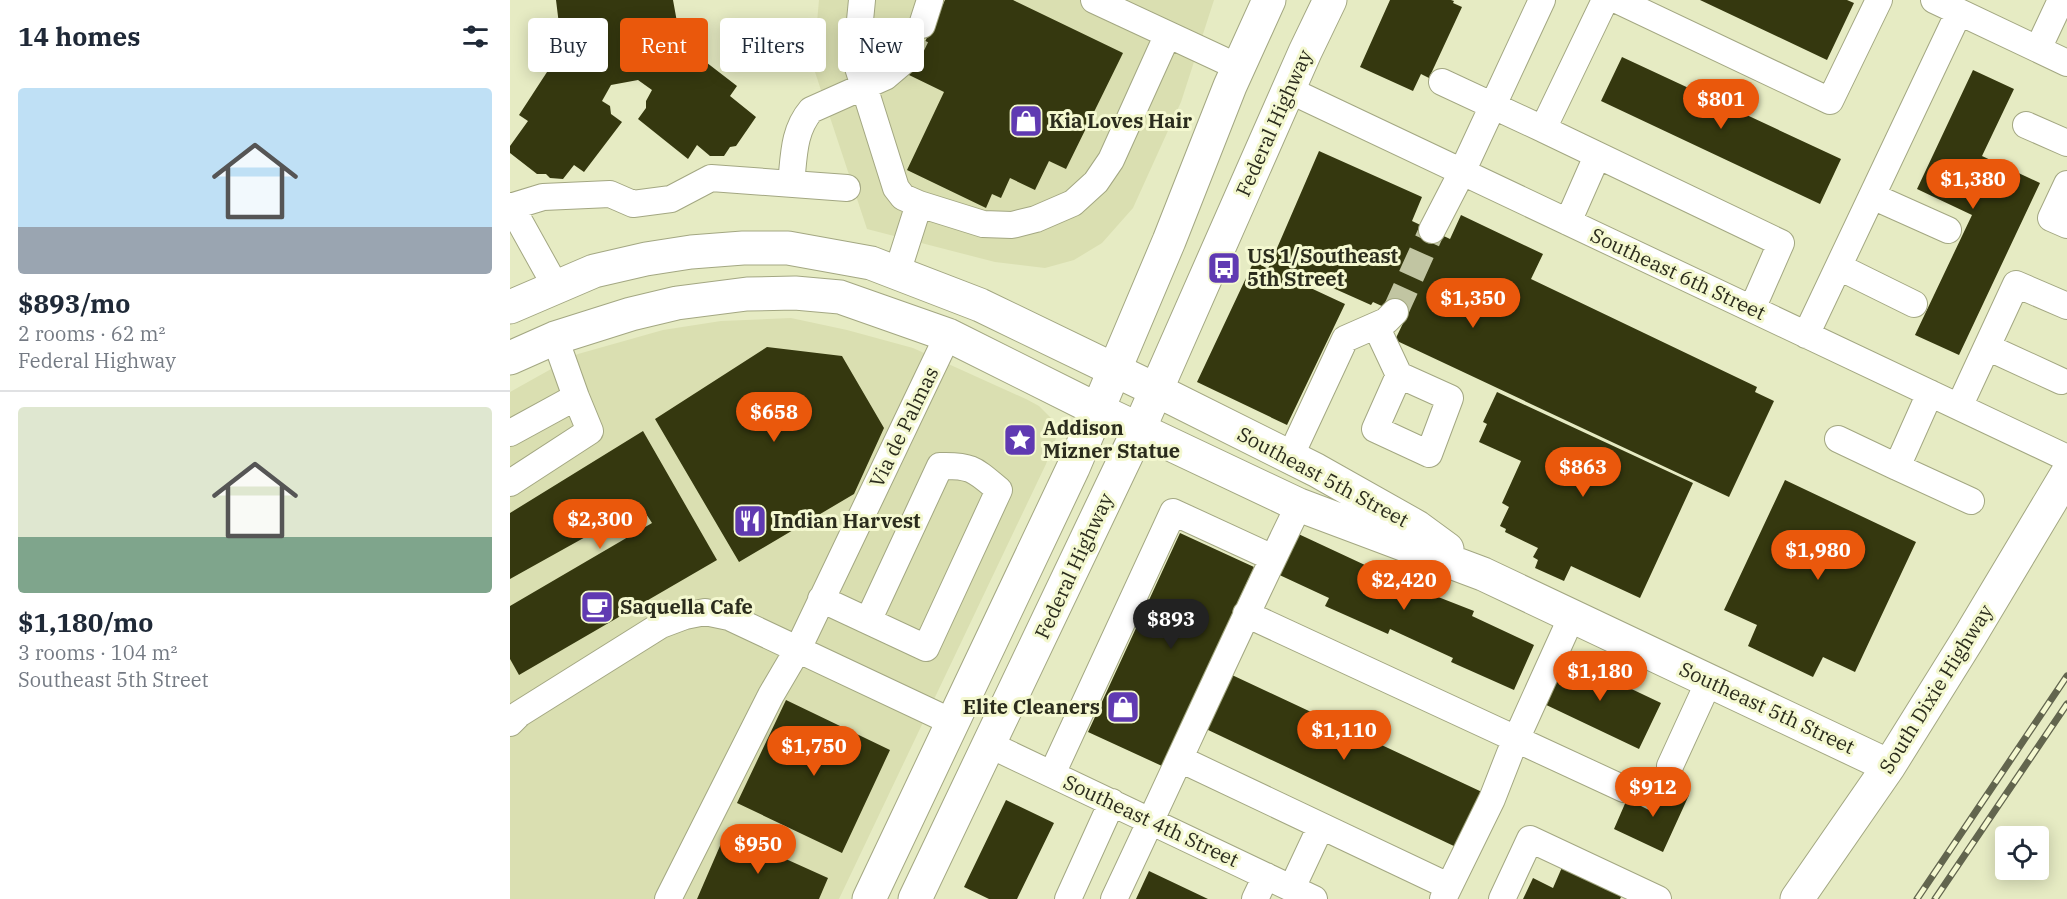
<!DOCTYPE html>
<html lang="en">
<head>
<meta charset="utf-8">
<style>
	body { margin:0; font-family:"IBM Plex Serif",serif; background:#f2f2f3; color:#1f2937; height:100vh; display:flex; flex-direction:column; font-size:22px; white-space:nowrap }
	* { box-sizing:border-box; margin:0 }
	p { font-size:20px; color:#747a83 }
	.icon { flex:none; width:33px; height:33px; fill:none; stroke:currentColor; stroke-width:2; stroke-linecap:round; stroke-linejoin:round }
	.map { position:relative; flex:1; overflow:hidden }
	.details { display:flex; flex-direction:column; background:#fff; width:510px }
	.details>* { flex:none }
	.hud { position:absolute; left:18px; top:18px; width:570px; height:54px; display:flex; gap:12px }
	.tools { position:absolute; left:1485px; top:826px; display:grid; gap:12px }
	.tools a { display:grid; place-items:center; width:54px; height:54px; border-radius:6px; background:#fff; box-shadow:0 3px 15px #0003; font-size:30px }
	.price { position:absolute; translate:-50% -51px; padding:0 14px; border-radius:21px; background:#ea580c; color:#fff; font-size:20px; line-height:39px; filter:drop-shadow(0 2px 3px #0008) }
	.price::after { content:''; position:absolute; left:50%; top:36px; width:18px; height:14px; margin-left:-9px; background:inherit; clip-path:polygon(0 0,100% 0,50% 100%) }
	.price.active { background:#222; color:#fff }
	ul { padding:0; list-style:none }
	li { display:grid; align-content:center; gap:12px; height:318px; padding:0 18px }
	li+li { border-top:2px solid #e0e1e3 }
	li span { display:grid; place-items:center; height:186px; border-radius:6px; color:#555 }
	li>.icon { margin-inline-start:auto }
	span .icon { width:108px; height:108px; fill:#fffc; stroke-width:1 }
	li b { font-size:26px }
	h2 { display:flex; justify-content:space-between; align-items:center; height:72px; padding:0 18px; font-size:26px }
	.chip { padding:0 21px; border-radius:6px; background:#fff; box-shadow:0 3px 15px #0003; font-size:21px; line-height:54px }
	.chip.active { background:#ea580c; color:#fff }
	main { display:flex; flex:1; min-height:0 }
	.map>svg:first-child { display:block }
	.built { fill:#dadfb1 }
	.building { fill:#35380f }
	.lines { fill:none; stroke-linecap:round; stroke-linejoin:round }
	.minor-tunnel { stroke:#c1c5a2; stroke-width:26; stroke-dasharray:26 13; stroke-linecap:butt }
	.minor-casing { stroke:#a3a782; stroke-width:28 }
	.major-casing { stroke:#a3a782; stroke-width:35 }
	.minor { stroke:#fff; stroke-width:26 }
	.major { stroke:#fff; stroke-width:33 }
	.rail-casing { stroke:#62654e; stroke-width:7 }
	.rail { stroke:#f4f8d0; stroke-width:4.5; stroke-dasharray:14; stroke-linecap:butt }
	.labels { text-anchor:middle; stroke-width:6; stroke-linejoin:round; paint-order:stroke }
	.poi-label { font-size:20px; font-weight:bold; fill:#2b2c1d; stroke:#f4f8d0; text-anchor:start }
	.street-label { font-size:20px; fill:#2b2c1d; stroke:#f4f8d0 }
</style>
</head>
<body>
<main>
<section class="details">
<h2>14 homes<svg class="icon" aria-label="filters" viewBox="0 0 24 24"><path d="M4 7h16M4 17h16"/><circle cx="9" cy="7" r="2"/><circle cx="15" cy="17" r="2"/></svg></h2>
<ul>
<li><span style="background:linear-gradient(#bfe0f5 75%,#9aa5b1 0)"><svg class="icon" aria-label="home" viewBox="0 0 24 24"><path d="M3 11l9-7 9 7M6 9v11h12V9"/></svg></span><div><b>$893/mo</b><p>2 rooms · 62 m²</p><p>Federal Highway</p></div></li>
<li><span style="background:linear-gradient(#dfe7d0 70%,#7fa58c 0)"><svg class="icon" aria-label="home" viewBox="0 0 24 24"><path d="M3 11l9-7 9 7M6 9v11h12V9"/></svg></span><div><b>$1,180/mo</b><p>3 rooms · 104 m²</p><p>Southeast 5th Street</p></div></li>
</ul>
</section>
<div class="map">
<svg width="1557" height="899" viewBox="0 0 1557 899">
	<rect width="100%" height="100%" fill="#e6ebc3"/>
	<path class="built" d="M309,0h395l-33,102 -48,106 -31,35 -28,17 -29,8 -50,-6 -128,-33 -54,-163z
		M281,318l56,12 66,18 113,51 13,7 13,13 4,19 -10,26 -207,435h-329v-507l68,-38 85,-24 58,-9z"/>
	<path class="building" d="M46,0h117l6,33 13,10 -3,6 48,37 -7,10 26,21 -20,29 -6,1 -6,9h-14l-13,-11 -9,14 -50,-40 8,-11v-7l6,-11 -14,-10 -27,5 -9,16 8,5 1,8 11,8 -38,50 -10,-7 -11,14 -13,-1 -4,-4h-9l-27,-21v-7l18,-25 -9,-6 43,-66z
		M435,0h68l110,53 -57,116 -17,-8 -14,29 -25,-12 -9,20 -9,-4 -6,14 -79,-38 37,-78 -35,-17z
		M880,0h61l3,1 -1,2 9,4 -33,71 -8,-4 -8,17 -53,-24z
		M1190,0h147l7,3 -27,57z
		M1112,57l219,102 -21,45 -219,-103z
		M1463,70l41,19 -32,67 58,27 -81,172 -44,-20 57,-120 -55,-26z
		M809,151l103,46 -10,24 38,18 11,-24 82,39 -12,25 226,108 -2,5 19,9 -45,96 -334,-157 11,-23 -33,-15 -2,3 -65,-29 -4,8 43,20 -58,121 -90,-43 57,-121 14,8z
		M257,347l75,9 42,72 -30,66 -115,68 -84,-143z
		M987,392l196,91 -53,115 -69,-32 -7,15 -29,-13 3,-8 -5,-3 5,-9 -33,-16 1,-3 -6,-3 9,-19 -7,-4 19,-42 -42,-19 8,-18 -4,-2z
		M133,431l74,129 -198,115 -9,-16v-53l142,-83 -11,-17 -131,73v-66z
		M1275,480l131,62 -61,130 -32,-15 -10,20 -65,-31 9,-21 -33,-15z
		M782,531l118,55 64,25 -2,5 62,29 -20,45 -63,-28 2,-4 -63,-29 -2,5 -63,-28 4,-8 -56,-26z
		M670,533l74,34 -92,199 -74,-34z
		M1052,656l99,47 -22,46 -99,-47z
		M722,675l250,117 -26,55 -250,-118z
		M276,700l104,50 -48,103 -105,-50z
		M1152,782l27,13 -26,57 -49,-23 13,-30 22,11z
		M496,800l48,23 -37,76h-28l-25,-12z
		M216,832l102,46 -9,21h-122z
		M1053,865l60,28 -3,6h-97l10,-21 20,10z
		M639,871l59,28h-72z"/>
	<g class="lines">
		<path class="minor-tunnel" d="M395,60l17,-35
			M885,312l37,-82"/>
		<g class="minor-casing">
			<path id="minor" d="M352,0l-6,61 40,127 7,9 16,7 64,20 29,1 24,-6 37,-16 23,-21 15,-22 56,-124
				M584,0l144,67
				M1107,0l213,101 49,-101
				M1424,0l133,63
				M412,25l8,-25
				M1528,49l23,-49
				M932,82l101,47 62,-129
				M779,90l778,368
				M1516,125l41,18
				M1033,129l238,114 -29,66
				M281,184c3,-27 2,-53 20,-74l74,-33 20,-17
				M1557,184l-16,34 16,7
				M1362,196l76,34
				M1,206l45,81
				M0,207l33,-10 67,-3 23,10 38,-5 40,-21 136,10
				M1058,222l29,-66
				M922,230l30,-58 80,-172
				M1329,267l75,37
				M387,273l22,-69
				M866,326l23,49
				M1296,335l153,-323
				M1477,347l74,34
				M889,375l51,23 -21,56 -54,-25z
				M1449,407l57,-123 51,22
				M0,433l66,-36
				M1328,439l59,28 33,-74
				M780,457l55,-118 41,-18 9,-9
				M1387,467l74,34
				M0,483l80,-52 -14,-34 -21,-59
				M311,599l105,49 73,-158c-24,-20 -27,-25 -59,-24l-72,155
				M736,614l378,175
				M0,723l9,-9 142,-89 24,-9 20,-4 24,5 223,105
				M478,744l326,155
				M670,759l268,127
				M1160,766l39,-85
				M542,774l121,-262 100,46
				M782,888l29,-62
				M158,899l103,-204 27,-46 150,-314
				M558,899l44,-97
				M604,899c62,-131 121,-263 185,-394
				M745,899l11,-23
				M933,899l49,-100 18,-46 62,-137
				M992,899l28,-60 128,60"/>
		</g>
		<g class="major-casing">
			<path id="major" d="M0,307l84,-36 52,-12 45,-7 52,-4h45l83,15 109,42 176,85 160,80 101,57 30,22
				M0,358l45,-20 76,-24 46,-11 70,-9 48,-1 45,4 108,38 150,75 201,95 184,69 406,192
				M359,899l204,-431 96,-227 61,-155 39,-86
				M405,899l224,-470 166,-377 25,-52
				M1287,899l92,-133 81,-130 97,-162"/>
		</g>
		<use href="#minor" class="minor"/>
		<use href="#major" class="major"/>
		<g class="rail-casing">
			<path id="rail" d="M1407,899l150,-223
				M1425,899l132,-195"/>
		</g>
		<use href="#rail" class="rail"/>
	</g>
	<defs>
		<g id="shop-square" transform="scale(1.725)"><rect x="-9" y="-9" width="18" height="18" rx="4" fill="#603ab2" stroke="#f4f8d0"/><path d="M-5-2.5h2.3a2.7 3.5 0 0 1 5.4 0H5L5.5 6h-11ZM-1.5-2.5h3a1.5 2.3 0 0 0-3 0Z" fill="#fff"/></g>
		<g id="bus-square" transform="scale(1.725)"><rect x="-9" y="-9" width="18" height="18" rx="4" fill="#603ab2" stroke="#f4f8d0"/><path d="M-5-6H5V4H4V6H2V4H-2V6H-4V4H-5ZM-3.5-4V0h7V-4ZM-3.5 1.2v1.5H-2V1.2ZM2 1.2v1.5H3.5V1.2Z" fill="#fff"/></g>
		<g id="sight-square" transform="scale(1.725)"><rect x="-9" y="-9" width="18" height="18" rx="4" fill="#603ab2" stroke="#f4f8d0"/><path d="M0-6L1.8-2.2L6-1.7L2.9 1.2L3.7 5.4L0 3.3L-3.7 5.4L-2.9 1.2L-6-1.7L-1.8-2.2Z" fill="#fff"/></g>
		<g id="restaurant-square" transform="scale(1.725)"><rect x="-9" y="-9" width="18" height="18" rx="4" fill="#603ab2" stroke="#f4f8d0"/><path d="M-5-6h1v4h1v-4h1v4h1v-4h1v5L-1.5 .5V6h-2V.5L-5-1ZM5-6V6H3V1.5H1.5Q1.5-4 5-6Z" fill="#fff"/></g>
		<g id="cafe-square" transform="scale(1.725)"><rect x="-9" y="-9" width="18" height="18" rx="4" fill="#603ab2" stroke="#f4f8d0"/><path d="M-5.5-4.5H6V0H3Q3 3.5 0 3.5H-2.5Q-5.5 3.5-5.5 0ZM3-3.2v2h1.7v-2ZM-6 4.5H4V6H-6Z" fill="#fff"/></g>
	</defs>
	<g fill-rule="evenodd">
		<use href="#shop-square" x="516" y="121"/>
		<use href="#bus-square" x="714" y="268"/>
		<use href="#sight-square" x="510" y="440"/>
		<use href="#restaurant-square" x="240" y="521"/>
		<use href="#cafe-square" x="87" y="607"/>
		<use href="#shop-square" x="613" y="707"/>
	</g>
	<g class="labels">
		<g class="poi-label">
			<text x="539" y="128">Kia Loves Hair</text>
			<text x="737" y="263">US 1/Southeast<tspan x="737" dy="23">5th Street</tspan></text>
			<text x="533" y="435">Addison<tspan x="533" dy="23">Mizner Statue</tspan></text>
			<text x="263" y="528">Indian Harvest</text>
			<text x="110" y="614">Saquella Cafe</text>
			<text x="590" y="714" text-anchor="end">Elite Cleaners</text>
		</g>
		<g class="street-label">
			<text transform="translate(764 123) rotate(-66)" y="7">Federal Highway</text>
			<text transform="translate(1168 274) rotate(25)" y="7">Southeast 6th Street</text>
			<text transform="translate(394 427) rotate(-64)" y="7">Via de Palmas</text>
			<text transform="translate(813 477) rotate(28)" y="7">Southeast 5th Street</text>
			<text transform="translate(564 566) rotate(-65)" y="7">Federal Highway</text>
			<text transform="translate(1426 689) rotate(-58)" y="7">South Dixie Highway</text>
			<text transform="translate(1257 708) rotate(25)" y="7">Southeast 5th Street</text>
			<text transform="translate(641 821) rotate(25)" y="7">Southeast 4th Street</text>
		</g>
	</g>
</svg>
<div class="tools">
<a><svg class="icon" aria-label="locate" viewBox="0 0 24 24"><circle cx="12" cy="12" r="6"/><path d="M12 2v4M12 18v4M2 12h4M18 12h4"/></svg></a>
</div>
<b class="price" style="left:1211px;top:130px">$801</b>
<b class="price" style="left:1463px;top:210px">$1,380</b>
<b class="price" style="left:963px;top:329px">$1,350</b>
<b class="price" style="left:264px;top:443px">$658</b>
<b class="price" style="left:1073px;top:498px">$863</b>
<b class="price" style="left:90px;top:550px">$2,300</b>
<b class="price" style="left:1308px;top:581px">$1,980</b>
<b class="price" style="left:894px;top:611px">$2,420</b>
<b class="price active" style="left:661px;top:650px">$893</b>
<b class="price" style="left:1090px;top:702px">$1,180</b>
<b class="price" style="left:834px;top:761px">$1,110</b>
<b class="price" style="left:304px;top:777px">$1,750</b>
<b class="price" style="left:1143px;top:818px">$912</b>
<b class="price" style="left:248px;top:875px">$950</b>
<div class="hud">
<a class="chip">Buy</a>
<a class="chip active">Rent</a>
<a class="chip">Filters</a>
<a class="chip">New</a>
</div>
</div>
</main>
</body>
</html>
